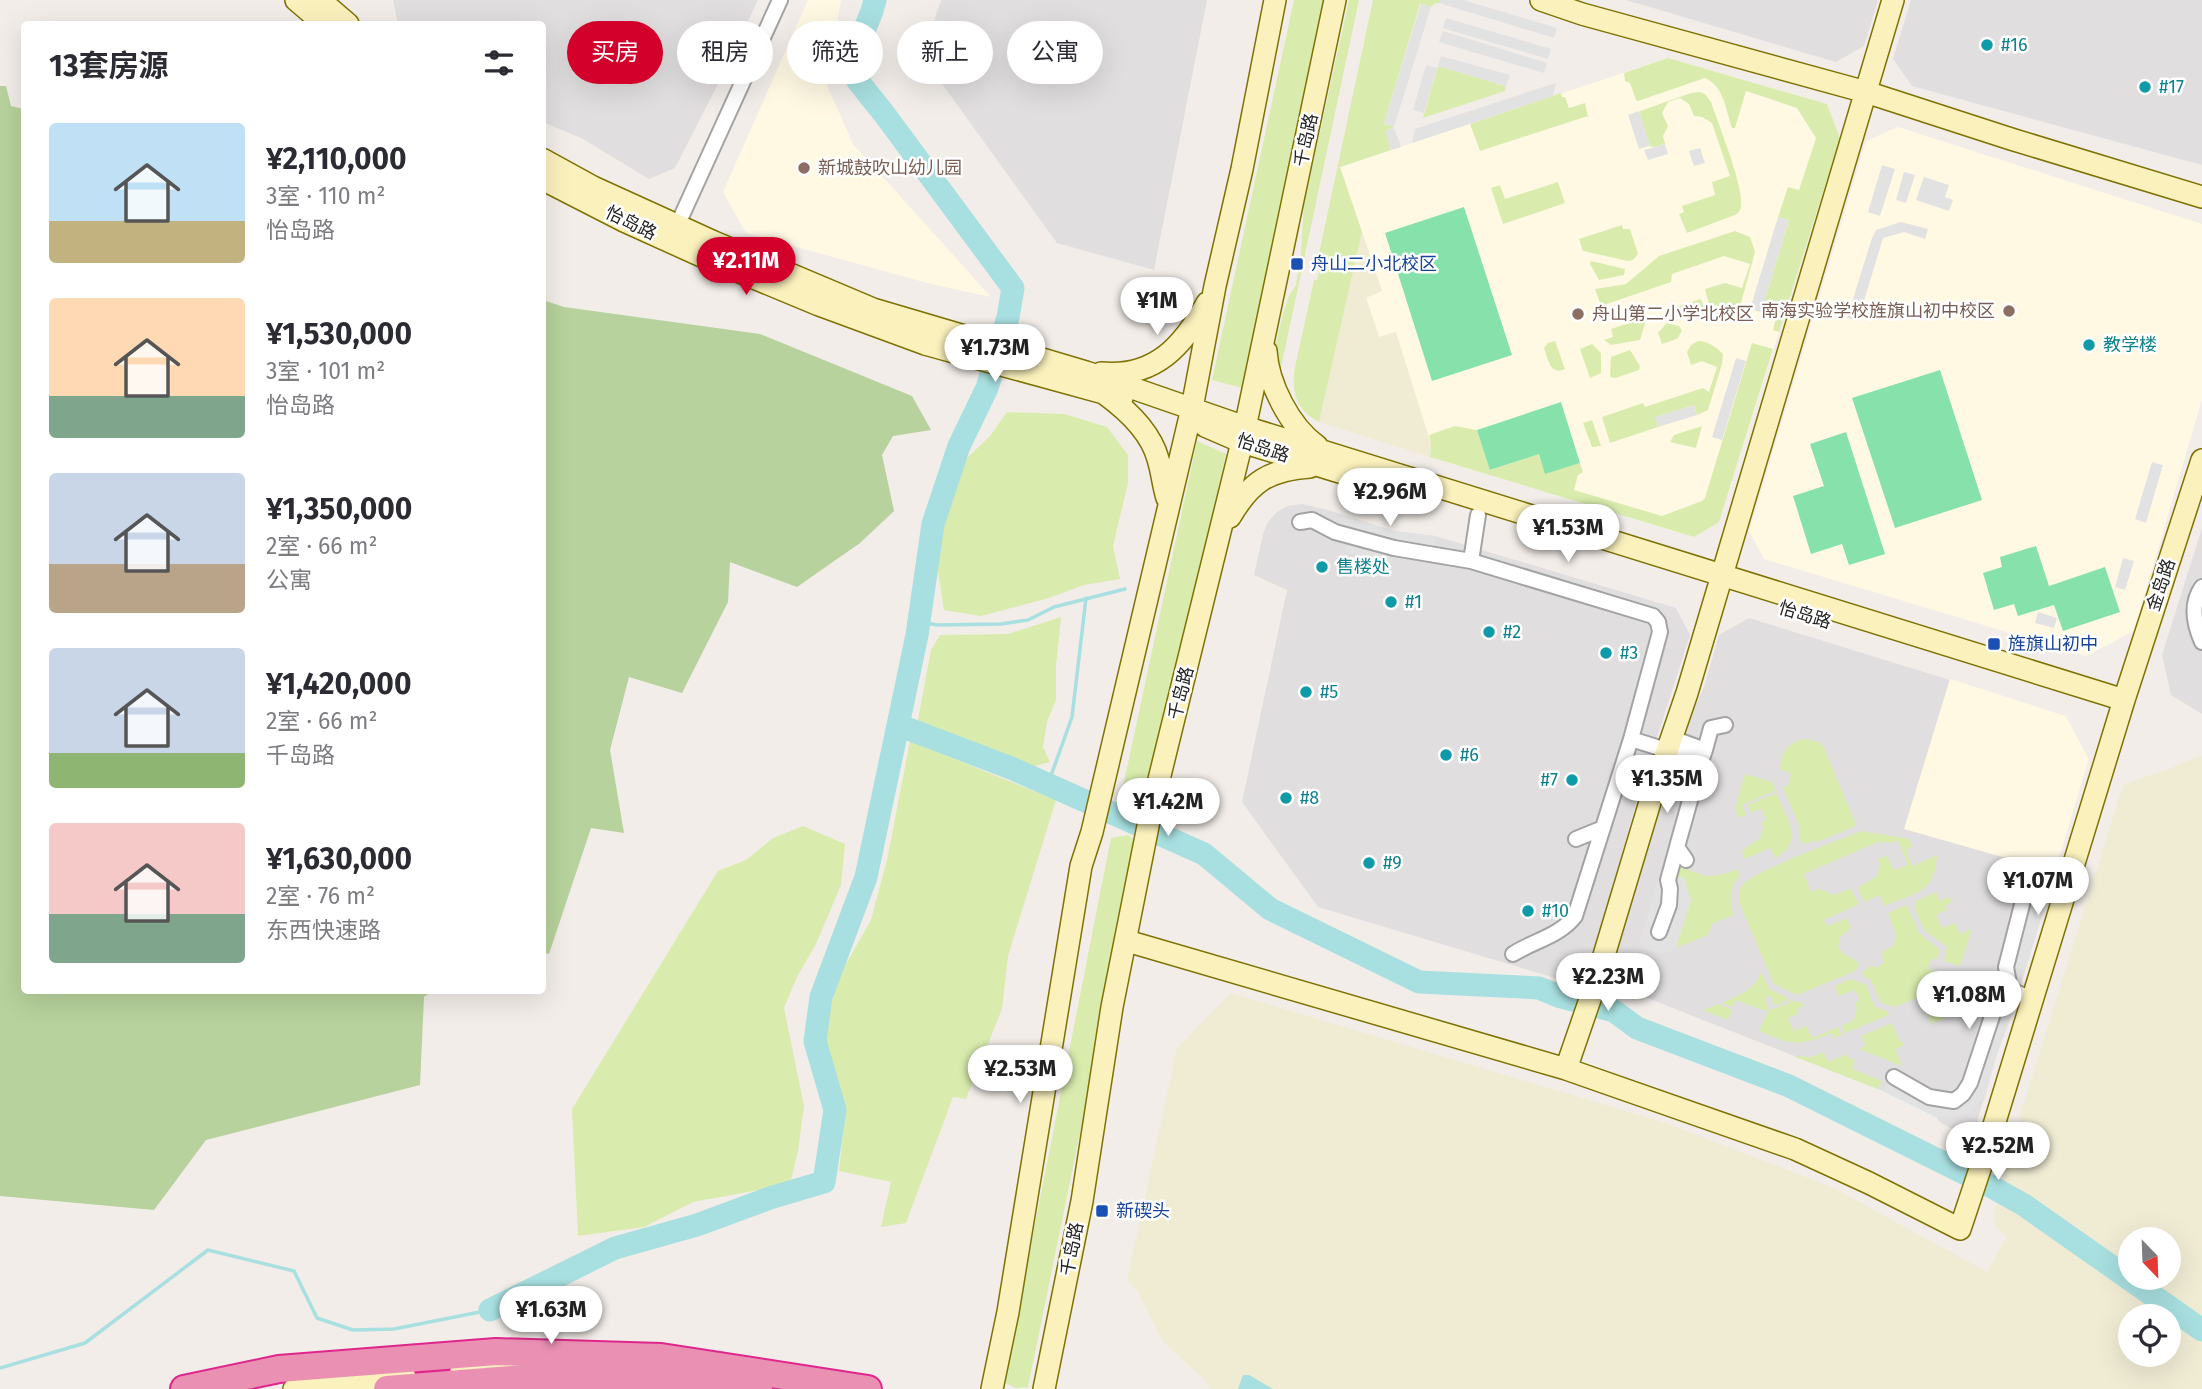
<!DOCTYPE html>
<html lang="zh">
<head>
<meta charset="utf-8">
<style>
	body { margin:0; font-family:"Fira Sans","Noto Sans SC",sans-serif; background:#f7f7f7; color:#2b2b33; height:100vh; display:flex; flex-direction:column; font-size:26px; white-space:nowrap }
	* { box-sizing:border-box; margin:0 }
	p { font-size:23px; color:#7c7c81 }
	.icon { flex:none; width:38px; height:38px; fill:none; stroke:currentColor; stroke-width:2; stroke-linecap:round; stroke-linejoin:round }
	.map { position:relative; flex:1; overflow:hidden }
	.drawer { position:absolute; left:21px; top:21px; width:525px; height:973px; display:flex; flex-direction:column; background:#fff; border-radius:7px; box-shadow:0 7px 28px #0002 }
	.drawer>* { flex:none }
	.guide { position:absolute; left:567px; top:21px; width:665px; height:63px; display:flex; gap:14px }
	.needle { width:46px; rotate:157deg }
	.fabs { position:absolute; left:2118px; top:1227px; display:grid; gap:14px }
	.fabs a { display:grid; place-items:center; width:63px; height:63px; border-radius:50%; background:#fff; box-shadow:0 7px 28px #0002; font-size:35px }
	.price { position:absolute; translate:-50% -60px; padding:0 16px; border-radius:24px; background:#fff; color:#222; font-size:23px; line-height:46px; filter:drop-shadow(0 2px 4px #0008) }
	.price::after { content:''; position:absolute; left:50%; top:42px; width:21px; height:16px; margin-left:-10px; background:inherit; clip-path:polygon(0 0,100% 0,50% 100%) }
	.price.on { background:#d3002c; color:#fff }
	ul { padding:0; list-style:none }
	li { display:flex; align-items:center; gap:21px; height:175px; padding:0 28px }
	li span { display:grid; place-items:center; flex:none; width:196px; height:140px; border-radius:7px; color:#555 }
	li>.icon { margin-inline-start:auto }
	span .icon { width:84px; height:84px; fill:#fffc; stroke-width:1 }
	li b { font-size:30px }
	h2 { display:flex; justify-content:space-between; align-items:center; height:84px; padding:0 28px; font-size:30px }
	.tag { padding:0 24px; border-radius:32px; background:#fff; box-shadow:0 7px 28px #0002; font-size:24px; line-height:63px }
	.tag.on { background:#d3002c; color:#fff }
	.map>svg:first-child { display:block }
	.residential { fill:#e0dedf }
	.education { fill:#fff9e4 }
	.farmland { fill:#f0ecd4; fill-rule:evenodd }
	.grass { fill:#d9ecae }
	.forest { fill:#b7d29c }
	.pitch { fill:#86e1ab }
	.parking { fill:#e2e2e2 }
	.water { fill:#a8dfe0 }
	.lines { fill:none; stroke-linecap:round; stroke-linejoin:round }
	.stream { stroke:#a8dfe0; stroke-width:3.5 }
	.river { stroke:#a8dfe0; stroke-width:23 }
	.street-casing { stroke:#a3a3a3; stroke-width:18 }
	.secondary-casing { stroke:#7e7203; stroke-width:24 }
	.highway-casing { stroke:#df268c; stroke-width:30 }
	.street { stroke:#fff; stroke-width:14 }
	.secondary { stroke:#fbf1bd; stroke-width:21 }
	.highway { stroke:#e990b3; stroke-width:26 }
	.culture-dot { fill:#0f9aa8; stroke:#fff; stroke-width:2.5 }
	.education-dot { fill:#8d6e63; stroke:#fff; stroke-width:2.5 }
	.transit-dot { fill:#1a4fb4; stroke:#fff; stroke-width:2.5 }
	.labels { text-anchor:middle; stroke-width:5; stroke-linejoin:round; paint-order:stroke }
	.culture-label { font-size:18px; fill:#0d838f; stroke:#fff; text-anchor:start }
	.street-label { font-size:18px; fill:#222; stroke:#fff }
	.education-label { font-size:18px; fill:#785e54; stroke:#fff; text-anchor:start }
	.transit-label { font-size:18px; fill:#164399; stroke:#fff; text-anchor:start }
</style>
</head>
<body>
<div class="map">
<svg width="2202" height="1389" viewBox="0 0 2202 1389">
	<rect width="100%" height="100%" fill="#f2ede8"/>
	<path class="residential" d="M393,0h365l-37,78 -46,90 -26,11 -66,-40 -40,-17 -1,-98h-144z
		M941,0h266l-53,270 -97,-27 -130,-180 -2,-14z
		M1626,0h252l-14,46 -28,16z
		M1911,0h291v165l-290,-79 -19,-27z
		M1302,504l26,6 66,21 41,5 241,72 14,27 -54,168 -39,139 -15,44 -264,-79 -76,-105 45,-212 -33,-15 9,-41 5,-12 9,-10 11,-6z
		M2202,528v186l-31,-19 -9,-40z
		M1749,618l317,98 23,43 -75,249 -18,49 -24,82 -31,-16 -5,-6 -53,-26 -256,-101 -20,-6 72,-243 25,-54 15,-52z"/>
	<path class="education" d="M808,0h33l-14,85 26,59 138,153 -60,-13 -185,-51 -23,-41z
		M1668,58l159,46 13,34 -121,384 -25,15 -264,-80 1,-13 -36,-112 -16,5 -13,-40 16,-6 -42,-124z
		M1898,127l304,97v175l-68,232 -48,25 -322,-97 -15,-28 117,-390z
		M1950,679l116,37 23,43 -34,113 -151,-43z"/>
	<path class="farmland" d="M1362,232l20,59 -16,7 13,39 17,-5 35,112 -1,13 -111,-35z
		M2202,755v634h-991l-7,-10 -42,-38 -24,-49 -11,-12 50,-232 54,-55 435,130 168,65 153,84 20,-35 -10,-9 -4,-10 30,-112 100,-321 45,-16zM2130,1239h38v39h-38zM2130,1316h38v38h-38z"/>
	<path class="grass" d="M1294,0h29l-81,388 -30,-8z
		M1349,0h10l-80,377 -5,-26 9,-37 6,-18 7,-11 5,-33 3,-47z
		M1373,0h67l-1,3h-4l-4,4 -11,-3 -36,119 10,4 -8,4 5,19 -51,17 22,65 -43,190c-21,-12 -27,-26 -25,-50l20,-92h3l4,-16 -4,-1z
		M1668,58l159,46 13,34 -61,194 -6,-2 3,-12 -15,-6 28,-92 -11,-3 10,-30 11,3 17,-52 -19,-30 -51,-17 -11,37h-3c-6,-17 -8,-42 -27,-50l-67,23 -2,-1 -6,-17 -5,-2 -1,-8z
		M1438,66l68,20 -1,5 -82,27z
		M1700,92l5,2 6,8c7,21 33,85 30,104 0,5 -2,6 -6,9l-48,18 -8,-19 5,-2 -2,-6 33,-11 -3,-13 18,-6 -18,-53 -10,-6 -8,-1 -5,-12 -9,-6 -12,4 -6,11 6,13 -5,10 2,8 -11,3 -4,-1 -11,-33 1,-2 51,-18z
		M1561,93l1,4h3l4,11 16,-5 3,13 -108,35 -10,-27z
		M1558,182l7,21 -62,21 -12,-36 9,-3 5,14z
		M1622,225l1,4h7l8,25 -5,6 -5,1 -45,-10 -4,-12z
		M1735,231l15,6 5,15 -16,58c-6,10 -13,9 -24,9l-3,-3 -7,-27 20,-6 17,5 8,-24 -26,-8 -52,18 -1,8 -70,24 -6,-17 31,-5 33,-28z
		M1591,261l34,8 -1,6 -25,5 -9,-16z
		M1701,299l7,17 -4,3 -13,-1 -15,-11z
		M1647,317l-7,23 -29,5 -7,-5 9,-3 -2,-8z
		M1667,323l12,3 3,5 -5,8 -15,5 -4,-11z
		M1555,341l10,28c-15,7 -17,-10 -21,-21l4,-5z
		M1698,341c9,0 19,6 25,13l-1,10 -14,46 -11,5 -3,-10 -38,12 2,10 -48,16 -8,-26 41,-14 2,4 58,-19 6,4 8,-25 -15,-6 -11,4 -4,-13 4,-7z
		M1752,343l21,6 -54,173 -25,15 -264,-80 1,-13 -2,-9 26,-9 22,4 14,40 48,-16 7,19 34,-10 3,9 -5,3 -4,15 88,26 40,-15 3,-3z
		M1592,344l9,9v20l-11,5 -10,-29z
		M1630,350l10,16 -1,4 -24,8 -5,-1 1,-20z
		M1007,412l57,2 43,13 21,28v28l-15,63 7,33 -36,6 -35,13 -68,18 -37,-6 -9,-58 13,-52 19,-42 23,-22z
		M1592,420l9,26 -9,1 -9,-24z
		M1702,426l-6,22 -26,-6 4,-7z
		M1197,441l29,13 -79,350 -26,-8z
		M1061,617l-5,49v34l-9,22 -4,25 7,15 -15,4 -14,-3 -104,-38 14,-75 9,-15 68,-1z
		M1806,739l13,3 5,6 32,76 -2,3 -37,15 -1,-2 -10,4 -6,-3v-13l-17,-41 5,-1 3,-13 -11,-4c1,-16 9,-29 26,-30z
		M910,741l146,59 -48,156 -6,53 -36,90 -13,-2 -47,126 -25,4 10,-45 -52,-11 6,-58 -23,-70 16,-65 33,-58 16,-60z
		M1745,774l27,8 4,8 -34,15 4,10 -7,3 -4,-10z
		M1776,793c10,22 30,50 -1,65l-5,-10 -25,11 -3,-8 9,-7 9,-5 3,-11 -2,-6 5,-2 -4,-11 -11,4 -3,-8z
		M803,826l42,18 -4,41 -25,59 -19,33 -13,31 20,98 -6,45 -7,29 -22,8 -76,14 -49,25 -66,9 -6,-127 146,-238 28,-11 27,-22z
		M1862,831l47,8 3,8 -4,1v3l-2,1 7,14 24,-11c-2,39 -21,37 -53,51l-4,-11 -16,7 -6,-14 19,-12 3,-11 -2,-6 9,-3 7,14 14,-5 -10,-24 -10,2 -3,-2 -2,3 -3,-3 -76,33 7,18 9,-3 14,6 15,-6 3,2 7,13 -35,16 3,6 20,-8 4,10 -11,9 -2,10 6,7 12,6 3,6 -4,5 -58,24 -23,-11 -33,-77c-2,-7 -3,-15 1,-21 9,-14 99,-47 120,-55z
		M1128,835l11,9 -111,543 -13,1 -11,-6 107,-544z
		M1681,866c23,12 33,13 56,3l3,6c-10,13 -12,24 -6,40l-21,8 -5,12 -32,13 15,-48 -16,-21z
		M1936,892l4,9 9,-4 3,5 -7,4 2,4 -11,5 6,13 13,-5 5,11 12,-5 -12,37 -16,-5 3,-14 -23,-17 -10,-23 2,-6z
		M1907,905l12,28 21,17 -3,9h-6l-3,10 6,1 -7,23 -32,14 -15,-5 -9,-22 -7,-3 -2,-4 8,-7 8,1 5,-4 -1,-11 11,-6 3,-7 -1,-8 -7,-18z
		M1762,972l7,17 19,9 -2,3 -12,5 -4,-10 -5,2 4,12 20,-7 1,-3 6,2 5,-1 2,5 -6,3 2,4 -11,5 6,13 13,-5 5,12 26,-11 4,8 -8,3 -2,-5c-35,14 -40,12 -73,-2l10,-21h-7l-26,-10 -3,7 -11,-4c17,-8 32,-13 40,-31z
		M1940,972l17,5 -13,42 -13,5 -3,-9 3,-2 -2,-5 6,-3 -2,-8z
		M1851,979l15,6 9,22 12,4 2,4 -44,18 -4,-7 13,-6 3,-11 -2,-6 5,-3 -5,-10 -16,6 -5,-10z
		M1719,1004l13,6 -4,10 -25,-10z
		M1892,1023l8,19h3l2,3 -10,4 7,17 -43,-17 7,-3 -5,-10z
		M1824,1052l4,10 19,-8 2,4 6,2 -3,9 30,12 -4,8 -85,-33 18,1z"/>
	<path class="forest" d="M0,86h6l5,20 13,3v881l408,1 -8,6 -4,88 -214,55 -52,70 -154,-14z
		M543,300l21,7 196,27 152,62 19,34 -38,6 -11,19 12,56 -34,32 -63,44 -67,-25 -2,40 -46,91 -53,-16 -19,73 14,83 -33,-5 -42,126 -7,-2z"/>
	<path class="pitch" d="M1464,207l48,148 -80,26 -47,-148z
		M1940,370l42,130 -87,28 -43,-130z
		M1561,402l19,61 -35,11 -6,-20 -49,16 -13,-40z
		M1846,432l39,122 -36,11 -7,-21 -31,10 -18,-58 31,-10 -14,-42z
		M2036,546l13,40 56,-19 15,45 -57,19 -9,-26 -36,11 -4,-12 -20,6 -11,-37 19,-6 -2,-10z"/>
	<path class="parking" d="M1440,0h23l94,28 -3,10 -115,-35z
		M1421,4l10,3 -37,120 -10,-4z
		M1446,18l105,31 -3,10 -105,-31z
		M1443,31l104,32 -3,10 -105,-31z
		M1441,56l69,19 -4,11 -68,-20z
		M1426,65l11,3 -13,45 -11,-3z
		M1556,83l-3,13 -141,47 3,-14z
		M1639,111l11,35 -11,3 -11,-34z
		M1394,128l7,19 -10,3 -6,-19z
		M1665,144l3,10 -20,6 -4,-10z
		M1700,148l5,15 -11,3 -5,-15z
		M1882,165l13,4 -15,47 -12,-4z
		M1904,172l11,3 -9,28 -10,-3z
		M1924,177l25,8 -4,12 8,3 -4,11 -33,-11z
		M1778,217l11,3 -28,92 -11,-3z
		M1901,222l27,7 -3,10 -21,-7 -21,6 -25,83 -11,-3 25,-80 4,-8z
		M1736,358l10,3 -24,79 -10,-3z
		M1694,405l3,10 -39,12 -3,-10z
		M2152,462l11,3 -17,58 -11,-4z
		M1342,515l52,16 41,5v12l-44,-6 -52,-16z
		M1348,541l45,12 -3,11 -45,-12z
		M2123,558l11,3 -9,29 -10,-3z
		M2038,612l19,6 -3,10 -19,-5z
		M1684,877l7,23 -15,48 -14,7 -24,-9 20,-65z
		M2035,889l14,4 -24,77 -13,-3z
		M2000,1010l12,3 -16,44 -12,44h-3l-9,9 -9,6 -27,1 -53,-26 6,-11 74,23 13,-17z"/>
	<path class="water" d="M1243,1375h6l24,14h-35z"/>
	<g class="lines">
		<path class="stream" d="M919,622l19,3 63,-1 27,-4 26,-13 71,-18
			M1048,784l24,-67 14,-119
			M0,1368l85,-25 123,-93 86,21 23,47 36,12 41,-1 96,-19"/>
		<path class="river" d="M898,725l113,43 193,86 66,55 149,73 120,6 22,9 53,14 23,17 152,58 203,101 32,18 178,125
			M490,1310l125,-62 82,-23 76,-28 51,-15 11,-72 -20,-69 6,-44 45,-120 51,-242 16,-111 26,-78 28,-58 21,-71 5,-29 -128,-173 -27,-34v-35l14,-35 3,-11"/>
		<g class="street-casing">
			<path id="street" d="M677,226l103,-226
				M1300,522l12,-2 23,12 59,16 77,13 7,-46
				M1471,561l182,55 5,6 2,10 -29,107 70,22 4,-11 -33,-12
				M2202,587c-12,17 -8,37 0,55
				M1705,750l6,-22 14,-3
				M1576,839l27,-11
				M1686,860l-9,-13 24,-86
				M1659,932l10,-27 1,-16 -2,-9 9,-33
				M1513,954c20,-13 47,-18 62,-38l56,-177
				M2010,990l-4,-23 20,-78 -2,-6 -13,-8
				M1894,1077l35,20 25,4 9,-7 7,-11 28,-85 12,-8 23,9"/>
		</g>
		<g class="secondary-casing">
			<path id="secondary" d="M296,0l28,24
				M320,0l28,24
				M1541,0l41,14 284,78 145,47 191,58
				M542,159l51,28 121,55 159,67 213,63 159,55 879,273
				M542,179l82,42 84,38 111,46 106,39 197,54
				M1266,351c2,33 24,76 51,95
				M1101,373c54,5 82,-27 106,-70
				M1105,394c22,16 46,39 53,65 4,13 5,26 9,39
				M1205,426l37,16 172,53
				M1230,517c21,-36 39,-47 80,-50
				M1127,941l439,128 229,80 74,34 91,46 26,-78 138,-451 78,-240
				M1566,1069l30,-87 57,-190 34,-99 206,-693
				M461,1371l54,-6 22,1
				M294,1389l111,-12
				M992,1389l16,-77 73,-446 11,-34 100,-424 23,-122 27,-117 33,-169
				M1044,1389l38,-188 30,-194 38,-191 92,-374 93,-442"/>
		</g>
		<g class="highway-casing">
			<path id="highway" d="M184,1389l95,-20 217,-17 165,5 207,32
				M387,1389l150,-12 132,4 90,8"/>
		</g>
		<use href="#street" class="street"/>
		<use href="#secondary" class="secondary"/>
		<use href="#highway" class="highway"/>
	</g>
	<g class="culture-dot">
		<circle cx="1987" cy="45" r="7"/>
		<circle cx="2145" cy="87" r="7"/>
		<circle cx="2089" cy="345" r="7"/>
		<circle cx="1322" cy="567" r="7"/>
		<circle cx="1391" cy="602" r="7"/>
		<circle cx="1489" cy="632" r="7"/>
		<circle cx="1606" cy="653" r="7"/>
		<circle cx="1306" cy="692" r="7"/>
		<circle cx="1446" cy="755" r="7"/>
		<circle cx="1572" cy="780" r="7"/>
		<circle cx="1286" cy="798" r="7"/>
		<circle cx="1369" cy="863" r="7"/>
		<circle cx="1528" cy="911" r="7"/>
	</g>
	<g class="education-dot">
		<circle cx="804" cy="168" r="7"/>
		<circle cx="2009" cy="311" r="7"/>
		<circle cx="1578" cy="314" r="7"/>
	</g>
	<g class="transit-dot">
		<rect x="1290" y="257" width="14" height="14" rx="3.5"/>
		<rect x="1987" y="637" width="14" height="14" rx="3.5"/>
		<rect x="1095" y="1204" width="14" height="14" rx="3.5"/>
	</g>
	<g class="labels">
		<g class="culture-label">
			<text x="2001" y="51">#16</text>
			<text x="2159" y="93">#17</text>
			<text x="2103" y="351">教学楼</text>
			<text x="1336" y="573">售楼处</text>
			<text x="1405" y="608">#1</text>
			<text x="1503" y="638">#2</text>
			<text x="1620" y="659">#3</text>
			<text x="1320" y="698">#5</text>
			<text x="1460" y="761">#6</text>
			<text x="1558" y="786" text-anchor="end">#7</text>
			<text x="1300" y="804">#8</text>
			<text x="1383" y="869">#9</text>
			<text x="1542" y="917">#10</text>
		</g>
		<g class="street-label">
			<text transform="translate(1306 140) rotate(-78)" y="6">千岛路</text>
			<text transform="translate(631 223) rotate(26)" y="6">怡岛路</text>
			<text transform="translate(1263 448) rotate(18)" y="6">怡岛路</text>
			<text transform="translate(2161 585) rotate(-72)" y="6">金岛路</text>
			<text transform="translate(1805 615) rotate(17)" y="6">怡岛路</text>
			<text transform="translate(1181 693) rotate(-76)" y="6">千岛路</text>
			<text transform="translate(1072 1249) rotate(-79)" y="6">千岛路</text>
		</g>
		<g class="education-label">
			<text x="818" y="174">新城鼓吹山幼儿园</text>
			<text x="1995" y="317" text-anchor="end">南海实验学校旌旗山初中校区</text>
			<text x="1592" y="320">舟山第二小学北校区</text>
		</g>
		<g class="transit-label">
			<text x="1311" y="270">舟山二小北校区</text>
			<text x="2008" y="650">旌旗山初中</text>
			<text x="1116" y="1217">新碶头</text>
		</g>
	</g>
</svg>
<div class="fabs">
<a><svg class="needle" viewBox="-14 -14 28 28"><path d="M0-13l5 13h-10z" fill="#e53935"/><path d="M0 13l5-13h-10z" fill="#7c7c81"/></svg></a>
<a><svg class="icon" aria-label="locate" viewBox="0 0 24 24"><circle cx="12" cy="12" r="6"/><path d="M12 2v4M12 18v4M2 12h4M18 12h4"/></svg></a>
</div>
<b class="price on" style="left:746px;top:297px">¥2.11M</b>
<b class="price" style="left:1157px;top:337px">¥1M</b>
<b class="price" style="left:995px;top:384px">¥1.73M</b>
<b class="price" style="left:1390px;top:528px">¥2.96M</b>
<b class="price" style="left:1568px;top:564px">¥1.53M</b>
<b class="price" style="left:1667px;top:815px">¥1.35M</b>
<b class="price" style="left:1168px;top:838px">¥1.42M</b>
<b class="price" style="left:2038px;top:917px">¥1.07M</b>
<b class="price" style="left:1608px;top:1013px">¥2.23M</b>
<b class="price" style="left:1969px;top:1031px">¥1.08M</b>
<b class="price" style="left:1020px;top:1105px">¥2.53M</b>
<b class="price" style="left:1998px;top:1182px">¥2.52M</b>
<b class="price" style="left:551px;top:1346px">¥1.63M</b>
<div class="guide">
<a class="tag on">买房</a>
<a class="tag">租房</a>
<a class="tag">筛选</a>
<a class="tag">新上</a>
<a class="tag">公寓</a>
</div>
<section class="drawer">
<h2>13套房源<svg class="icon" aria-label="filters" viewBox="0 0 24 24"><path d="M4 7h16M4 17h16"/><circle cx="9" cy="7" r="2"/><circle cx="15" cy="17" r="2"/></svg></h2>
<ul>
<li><span style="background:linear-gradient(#bfe0f5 70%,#c2b280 0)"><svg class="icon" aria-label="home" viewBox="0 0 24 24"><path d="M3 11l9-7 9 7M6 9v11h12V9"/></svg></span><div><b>¥2,110,000</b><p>3室 · 110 m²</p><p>怡岛路</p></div></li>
<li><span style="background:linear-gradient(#ffd9b3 70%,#7fa58c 0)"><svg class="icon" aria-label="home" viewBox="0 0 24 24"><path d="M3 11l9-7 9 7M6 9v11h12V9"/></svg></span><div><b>¥1,530,000</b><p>3室 · 101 m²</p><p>怡岛路</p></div></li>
<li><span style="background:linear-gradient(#c9d6e8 65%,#b9a48a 0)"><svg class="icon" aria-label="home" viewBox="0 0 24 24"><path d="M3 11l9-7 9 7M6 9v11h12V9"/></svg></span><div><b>¥1,350,000</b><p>2室 · 66 m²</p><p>公寓</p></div></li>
<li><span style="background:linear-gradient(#c9d6e8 75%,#8fb573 0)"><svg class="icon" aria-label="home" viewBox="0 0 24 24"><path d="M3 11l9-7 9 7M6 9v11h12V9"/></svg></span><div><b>¥1,420,000</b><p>2室 · 66 m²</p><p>千岛路</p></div></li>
<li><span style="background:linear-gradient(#f6c9c9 65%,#7fa58c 0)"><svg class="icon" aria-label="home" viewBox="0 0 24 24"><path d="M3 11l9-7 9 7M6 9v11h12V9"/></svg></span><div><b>¥1,630,000</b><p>2室 · 76 m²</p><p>东西快速路</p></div></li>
</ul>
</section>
</div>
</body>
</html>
